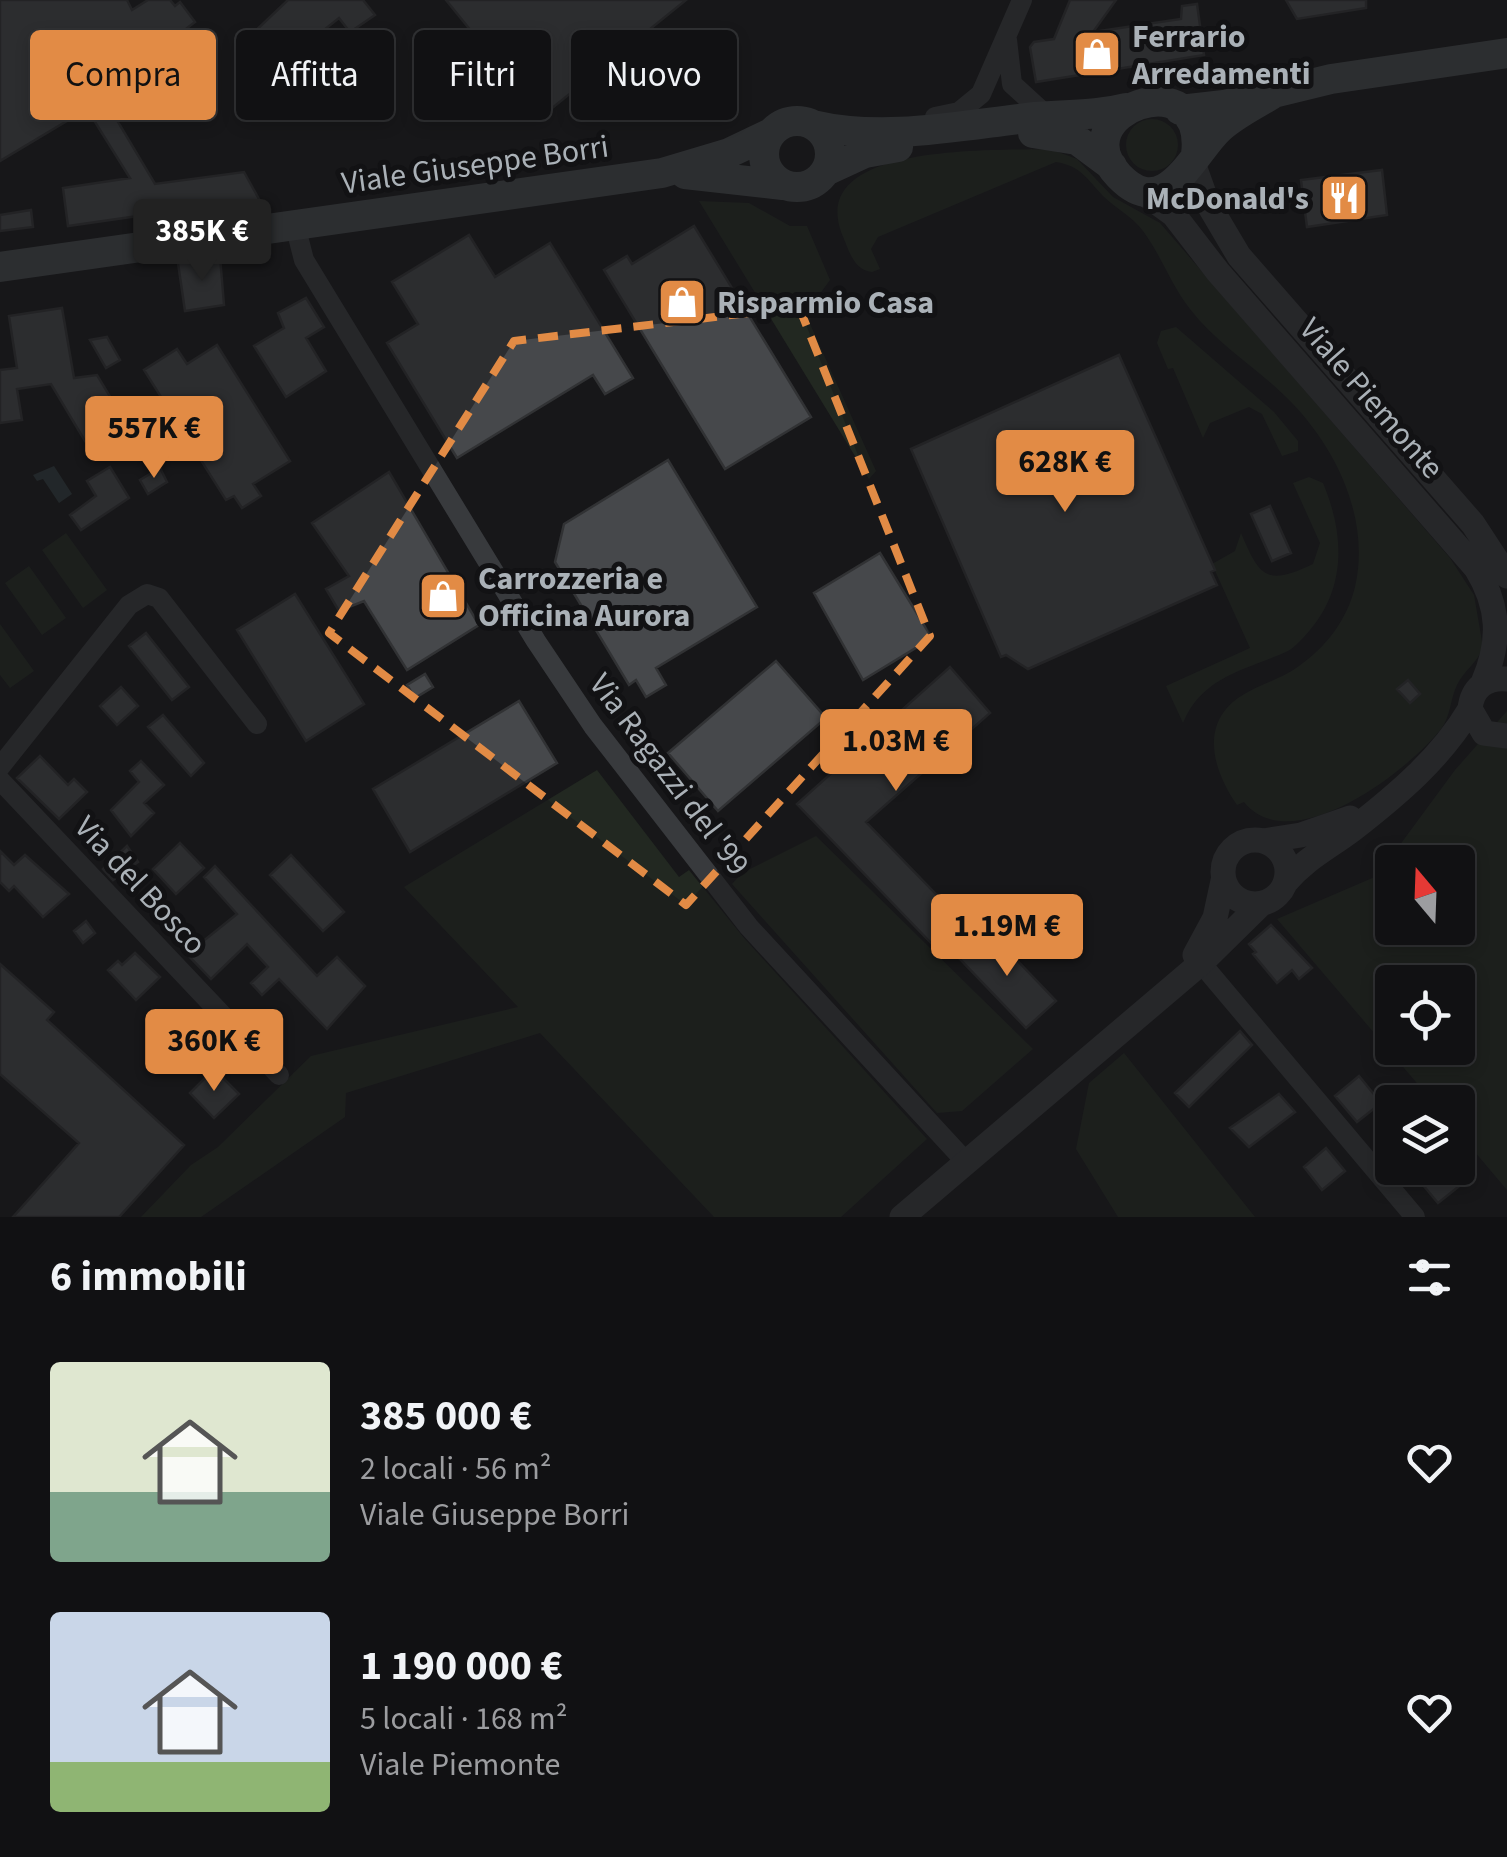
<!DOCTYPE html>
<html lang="it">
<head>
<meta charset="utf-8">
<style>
	body { margin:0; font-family:"Source Sans 3",sans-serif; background:#1e1f21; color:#f1f3f6; height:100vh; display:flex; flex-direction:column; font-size:38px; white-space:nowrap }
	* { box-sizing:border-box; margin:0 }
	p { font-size:32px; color:#9c9da0 }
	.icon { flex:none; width:55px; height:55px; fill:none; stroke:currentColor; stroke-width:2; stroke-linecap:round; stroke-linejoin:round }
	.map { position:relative; height:1217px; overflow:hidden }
	.details { display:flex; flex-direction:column; background:#111113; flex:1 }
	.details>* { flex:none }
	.banner { position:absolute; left:30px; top:30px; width:1000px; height:90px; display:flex; gap:20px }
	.needle { width:65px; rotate:341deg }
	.fabs { position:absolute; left:1375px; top:845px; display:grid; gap:20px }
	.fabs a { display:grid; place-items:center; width:100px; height:100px; border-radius:10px; background:#111113; box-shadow:0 5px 15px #0003,0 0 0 2px #303133; font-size:50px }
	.price { position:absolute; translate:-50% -85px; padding:0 22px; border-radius:10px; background:#e28b45; color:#111; font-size:32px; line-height:65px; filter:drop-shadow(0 2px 5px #0008) }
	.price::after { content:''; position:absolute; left:50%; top:60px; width:30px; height:22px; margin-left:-15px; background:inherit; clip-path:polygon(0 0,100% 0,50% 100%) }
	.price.active { background:#222; color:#fff }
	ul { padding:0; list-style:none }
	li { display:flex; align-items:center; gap:30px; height:250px; padding:0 50px }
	li span { display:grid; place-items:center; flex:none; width:280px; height:200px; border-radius:10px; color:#555 }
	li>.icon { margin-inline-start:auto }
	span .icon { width:120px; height:120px; fill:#fffc; stroke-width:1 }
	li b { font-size:42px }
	h2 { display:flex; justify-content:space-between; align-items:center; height:120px; padding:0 50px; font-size:42px }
	.chip { padding:0 35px; border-radius:10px; background:#111113; box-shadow:0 5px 15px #0003,0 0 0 2px #303133; font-size:35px; line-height:90px }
	.chip.active { background:#e28b45; color:#111 }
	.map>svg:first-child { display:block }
	.green { fill:#222821; fill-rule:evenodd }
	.water { fill:#303b3e }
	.building { fill:#46484b; stroke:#313234; stroke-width:2.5 }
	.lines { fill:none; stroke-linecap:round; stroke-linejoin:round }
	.minor { stroke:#383a3d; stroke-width:20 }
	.tertiary { stroke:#383a3d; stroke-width:25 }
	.secondary { stroke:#464a4d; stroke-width:30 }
	.marked { fill:none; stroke:#e28b45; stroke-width:8; stroke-dasharray:20 12; stroke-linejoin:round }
	.labels { text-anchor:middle; stroke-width:10; stroke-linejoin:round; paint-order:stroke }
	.poi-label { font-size:32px; font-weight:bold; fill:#aab1b7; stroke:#121214; text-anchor:start }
	.street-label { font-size:32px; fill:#aab1b7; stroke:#121214 }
</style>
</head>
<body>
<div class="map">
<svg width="1507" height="1217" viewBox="0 0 1507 1217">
	<rect width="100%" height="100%" fill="#171719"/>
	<path class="green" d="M1126 145a26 26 0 1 1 52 0a26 26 0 1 1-52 0Z
		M1050,149l27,10 36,38 47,26 290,335 24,37 9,52c-6,17 -19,23 -26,38 -7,14 -6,31 -16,44 -35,44 -150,131 -197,73l-7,3c-23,-33 -38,-79 1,-107 19,-13 42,-18 61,-32 27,-19 48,-46 56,-79 16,-69 -20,-143 -70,-191 -31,-30 -68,-52 -95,-87 -19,-24 -29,-54 -47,-78 -11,-15 -27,-22 -40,-35 -16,-17 -22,-30 -47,-34l-178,75 -7,12 9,20 -8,3c-17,-2 -22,-18 -28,-33 -44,-97 147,-88 206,-90z
		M699,201l50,2 41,23h17l23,54 -19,26 -1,18 66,147 -7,8z
		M1176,327l98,85 24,29v10l-16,5 -20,-42 -13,-7 -39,16 -7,15 -30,-70 -5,1 -11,-26 4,-12z
		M1309,477l14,6c21,50 24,103 -13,147 -5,6 -15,17 -22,21 -42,19 -86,25 -105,72l-17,-37 84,-38 -38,-84 23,-13 6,-18c19,45 26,53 72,31l7,-21 -27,-60z
		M66,533l41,57 -24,18 -41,-58z
		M29,566l37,52 -24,17 -37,-52z
		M0,624l34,47 -24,17 -10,-13z
		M1507,711v479l-49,-58v-30h-25l-156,-183 100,-43 78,-106zM1392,862h66v66h-66zM1392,982h66v66h-66z
		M597,770l82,107 10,-7 55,68 183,201 -86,78h-127l-174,-184 -194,60 -1,24 -144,100h-60l50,-52 27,-18 93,-91 207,-49 -114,-120z
		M816,836l217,213 -71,62 -25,2 -205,-229 10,-11z
		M1124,1053l131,164h-137l-42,-68 13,-66z"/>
	<path class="water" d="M54,466l18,28 -13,9 -16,-24 -6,2 -4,-6z"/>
	<path class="building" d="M0,0h127l5,10 16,-10h22l5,6 5,-4 15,20 -29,22 21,34 -69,44 37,62 89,-12 16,29 -37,9 -1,-4 -69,13 -1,-5 -84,12 -5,-38 67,-10 -43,-69 -87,52z
		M288,0h75l12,15 -25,17 -11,-14 -63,50 -26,-32z
		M446,0h240l-145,117z
		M1070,0h46l-23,32 88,-13 1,-13 15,-2 7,51 -168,27 -6,-35 4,-5 20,-3z
		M1286,0h80v8l-69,11z
		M1382,170l5,45 -80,12 -6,-47z
		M31,210l2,17 -33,4v-16z
		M694,226l117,191 -86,52 -121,-199 23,-14 5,8z
		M469,235l26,42 55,-34 83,135 -28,16 -12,-19 -136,83 -70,-115 31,-19 -26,-42z
		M220,257l4,48 -39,6 -7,-48z
		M306,298l18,29 -18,11 20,33 -40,26 -32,-51 30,-18 -6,-15z
		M62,308l12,70 23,-3 26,43 -38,23 -34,-57 -34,5 5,31 -22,3v-53l17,-2 -8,-52z
		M107,337l13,23 -14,8 -16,-28z
		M217,345l73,116 -37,23 8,12 -19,12 -8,-12 -8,4 -82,-130 33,-21 10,15z
		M1119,355l96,215 -4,2 6,13 -189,84 -22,-14 -5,2 -90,-208z
		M668,460l89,147 -101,61 10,17 -20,12 -10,-17 -7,5 -74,-123 9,-38z
		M110,467l19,31 -48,32 -11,-15 26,-19 -9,-15z
		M160,468l7,14 -19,12 -8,-14z
		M389,472l90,153 -72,45 -43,-69 -25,10 -13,-22 23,-13 -37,-53z
		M1270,506l21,47 -19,8 -21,-47z
		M880,553l52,85 -69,42 -49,-87z
		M295,594l69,110 -58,37 -69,-111z
		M146,633l43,54 -17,13 -43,-54z
		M776,661l50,57 -108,93 -50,-58z
		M950,667l40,46 -124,109 94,97 -27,26 -136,-141z
		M425,674l8,13 -18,11 -8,-13z
		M1408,680l12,14 -10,9 -13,-14z
		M121,687l17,19 -21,19 -17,-19z
		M519,701l38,62 -147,89 -37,-63z
		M163,715l41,48 -13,13 -43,-49z
		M40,756l28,29 6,-6 13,13 -28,27 -42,-41z
		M141,761l23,24 -20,18 10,10 -23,23 -20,-26 28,-28 -9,-11z
		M180,843l24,25 -28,26 -23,-25z
		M127,846l11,16 -25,18 -10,-11z
		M0,851l14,14 11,-10 44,39 -26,23 -29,-31 -5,5 -9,-9z
		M291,855l53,57 -21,19 -53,-56z
		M215,866l102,110 20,-19 28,29 -38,43 -48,-50 -17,16 -11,-12 17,-16 -21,-23 -36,35 -24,-25 50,-40 -33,-37z
		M86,921l9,12 -12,10 -9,-12z
		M1271,925l41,43 -13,11 -7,-9 -15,13 -24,-29 3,-2 -7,-8z
		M988,930l68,71 -30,27 -67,-70z
		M135,953l25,24 -24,23 -28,-30 10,-9 4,4z
		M0,964l54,48 -7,8 137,125 -65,72h-106l66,-74 -79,-69z
		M181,1013l25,26 -33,32 -25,-26z
		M1240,1031l12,14 -63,62 -14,-14z
		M214,1069l25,25 -25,24 -24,-25z
		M1359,1076l22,27 -24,19 -22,-26z
		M1419,1085l15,17h-35z
		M1279,1094l16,18 -46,35 -19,-19z
		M1326,1148l19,23 -23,19 -18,-23z
		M1432,1168h18l13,15 -25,20 -20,-24z"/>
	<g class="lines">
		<path class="minor" d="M1007,40l5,44 35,32
			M935,117l24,-5 22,-18 41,-94
			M295,225l9,35 232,381 57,85 156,201 217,235
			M0,767l129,-162 18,-11 12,4 98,126
			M0,780l279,295
			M1201,963l214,254"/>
		<path class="tertiary" d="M1193,163l14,39 32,54 234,268 34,52
			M1134,186l40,29 44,57 258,296c24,39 25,73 7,115
			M1507,679c-21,-2 -35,9 -37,30l14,24 23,3
			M1223 872a32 32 0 1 1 64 0a32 32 0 1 1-64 0Z
			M1263,841l38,-6 49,-17
			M1285,883c20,-24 43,-35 67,-53 45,-35 89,-72 118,-121
			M1195,955l20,-37 8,-37
			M902,1217l299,-254 59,-58"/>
		<path class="secondary" d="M1180,110l44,-5 107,-26 176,-26
			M764 154a33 33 0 1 1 66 0a33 33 0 1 1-66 0Z
			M813,125c72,17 149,0 222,-8 32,-3 60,-1 91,-9
			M1033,133l44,7 35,26
			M1196,155c12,-98 -138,-43 -77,21 46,48 74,-23 100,-47 15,-14 34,-23 52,-34
			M826,171l39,-18 33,-6
			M685,174l98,11
			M0,267l662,-94 67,-20 42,-20"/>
	</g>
	<path d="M0 0H1507V1217H0ZM799,307l131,329 -244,269 -357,-272 185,-292z" fill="#171719" fill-opacity=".55" fill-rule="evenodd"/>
	<path class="marked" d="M799,307l131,329 -244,269 -357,-272 185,-292z"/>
	<defs>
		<g id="shop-square" transform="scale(2.5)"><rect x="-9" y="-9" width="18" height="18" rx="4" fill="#e28b45" stroke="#121214"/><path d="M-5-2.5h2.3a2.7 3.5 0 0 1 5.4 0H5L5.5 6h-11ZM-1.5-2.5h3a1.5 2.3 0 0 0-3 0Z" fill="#fff"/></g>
		<g id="restaurant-square" transform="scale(2.5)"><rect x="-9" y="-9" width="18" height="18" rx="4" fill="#e28b45" stroke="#121214"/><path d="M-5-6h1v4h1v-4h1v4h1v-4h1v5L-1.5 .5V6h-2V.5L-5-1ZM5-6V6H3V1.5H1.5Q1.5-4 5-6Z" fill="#fff"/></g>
	</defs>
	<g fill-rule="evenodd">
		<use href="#shop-square" x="1097" y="54"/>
		<use href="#restaurant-square" x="1344" y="198"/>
		<use href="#shop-square" x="682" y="302"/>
		<use href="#shop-square" x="443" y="596"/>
	</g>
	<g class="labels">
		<g class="poi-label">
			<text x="1132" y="47">Ferrario<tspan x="1132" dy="37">Arredamenti</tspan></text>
			<text x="1309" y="209" text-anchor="end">McDonald's</text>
			<text x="717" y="313">Risparmio Casa</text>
			<text x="478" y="589">Carrozzeria e<tspan x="478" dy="37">Officina Aurora</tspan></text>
		</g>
		<g class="street-label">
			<text transform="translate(475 164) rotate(-8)" y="11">Viale Giuseppe Borri</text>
			<text transform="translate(1372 398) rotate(49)" y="11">Viale Piemonte</text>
			<text transform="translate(670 774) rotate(53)" y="11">Via Ragazzi del '99</text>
			<text transform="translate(141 885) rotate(47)" y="11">Via del Bosco</text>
		</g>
	</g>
</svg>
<div class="fabs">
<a><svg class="needle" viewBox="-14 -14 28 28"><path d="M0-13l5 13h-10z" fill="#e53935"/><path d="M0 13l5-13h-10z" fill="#9c9da0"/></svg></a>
<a><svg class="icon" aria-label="locate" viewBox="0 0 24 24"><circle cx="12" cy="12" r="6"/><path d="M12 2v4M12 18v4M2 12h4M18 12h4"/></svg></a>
<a><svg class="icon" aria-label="layers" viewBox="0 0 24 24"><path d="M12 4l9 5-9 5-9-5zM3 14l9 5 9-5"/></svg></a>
</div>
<b class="price active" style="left:202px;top:284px">385K €</b>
<b class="price" style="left:154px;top:481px">557K €</b>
<b class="price" style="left:1065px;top:515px">628K €</b>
<b class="price" style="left:896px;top:794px">1.03M €</b>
<b class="price" style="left:1007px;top:979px">1.19M €</b>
<b class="price" style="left:214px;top:1094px">360K €</b>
<div class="banner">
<a class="chip active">Compra</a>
<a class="chip">Affitta</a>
<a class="chip">Filtri</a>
<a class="chip">Nuovo</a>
</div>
</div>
<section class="details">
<h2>6 immobili<svg class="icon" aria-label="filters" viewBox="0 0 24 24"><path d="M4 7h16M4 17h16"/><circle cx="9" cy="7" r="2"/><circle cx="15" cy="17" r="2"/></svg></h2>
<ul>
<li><span style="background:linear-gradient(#dfe7d0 65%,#7fa58c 0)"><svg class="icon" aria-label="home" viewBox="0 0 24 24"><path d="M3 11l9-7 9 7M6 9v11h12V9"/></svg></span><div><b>385 000 €</b><p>2 locali · 56 m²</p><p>Viale Giuseppe Borri</p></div><svg class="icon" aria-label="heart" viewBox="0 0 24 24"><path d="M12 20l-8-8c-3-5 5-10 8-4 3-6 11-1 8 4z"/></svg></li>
<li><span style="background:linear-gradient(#c9d6e8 75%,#8fb573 0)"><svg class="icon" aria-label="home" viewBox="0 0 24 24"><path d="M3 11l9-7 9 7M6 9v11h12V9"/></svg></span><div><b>1 190 000 €</b><p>5 locali · 168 m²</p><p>Viale Piemonte</p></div><svg class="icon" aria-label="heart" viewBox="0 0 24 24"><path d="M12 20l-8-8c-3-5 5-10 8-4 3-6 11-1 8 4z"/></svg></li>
</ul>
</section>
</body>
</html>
